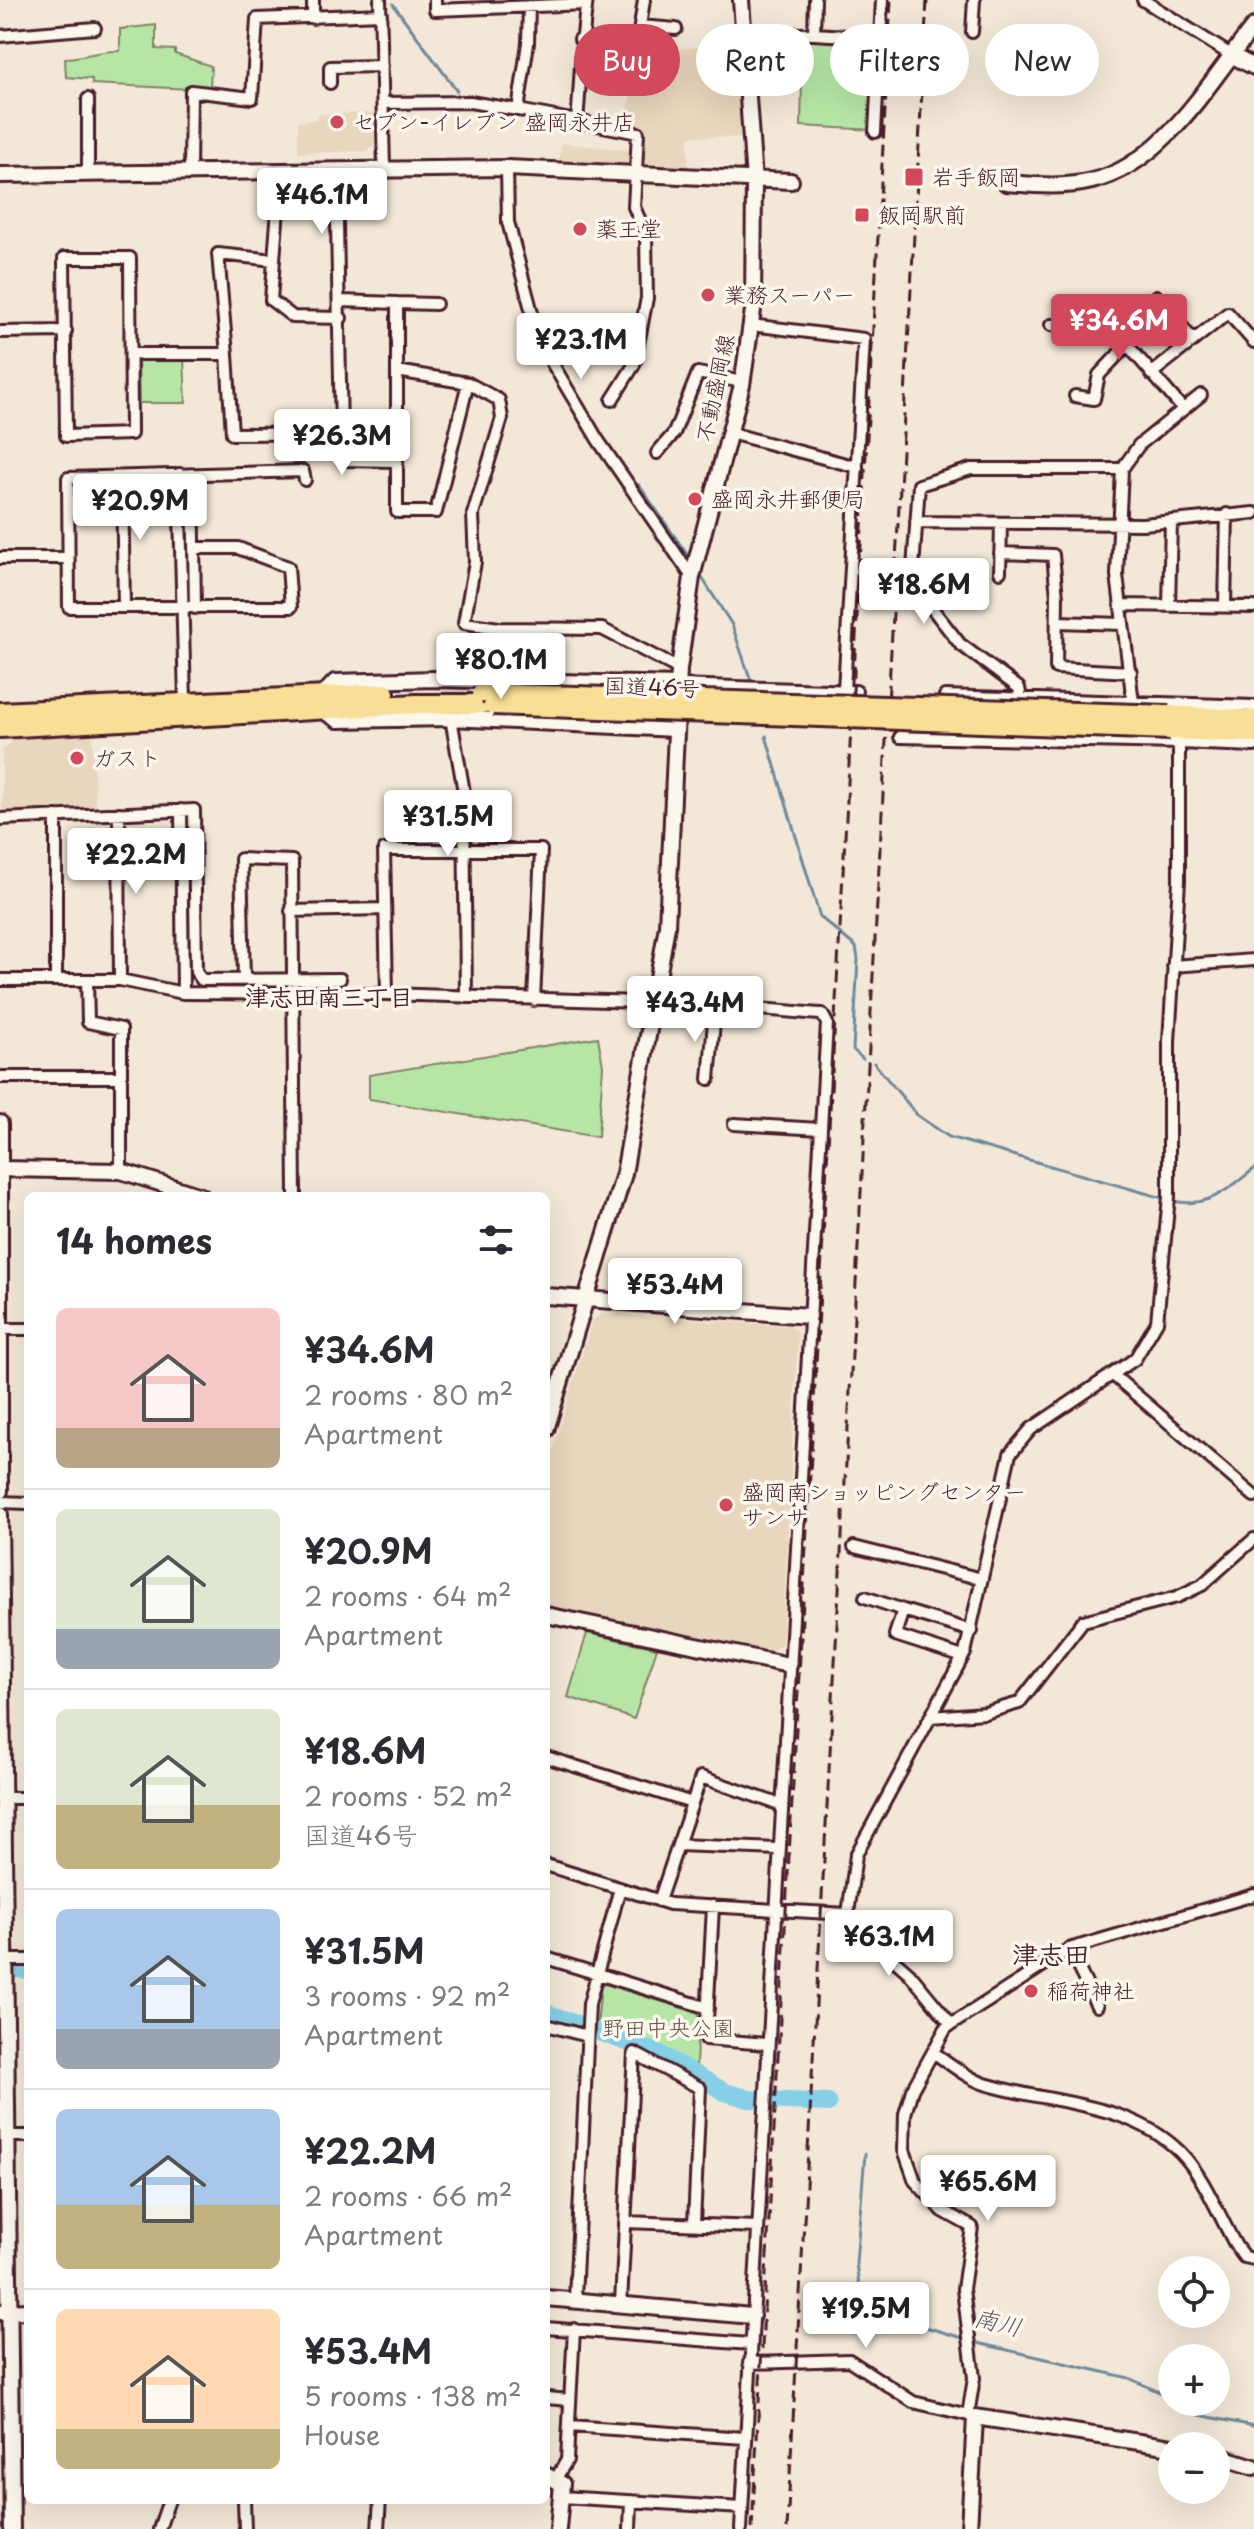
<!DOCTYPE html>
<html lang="en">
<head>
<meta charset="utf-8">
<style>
	body { margin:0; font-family:"Playpen Sans","Klee One",sans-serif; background:#f7f7f7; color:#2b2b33; height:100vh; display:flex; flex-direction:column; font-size:30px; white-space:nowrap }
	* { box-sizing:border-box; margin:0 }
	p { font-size:26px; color:#7c7c81 }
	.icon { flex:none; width:44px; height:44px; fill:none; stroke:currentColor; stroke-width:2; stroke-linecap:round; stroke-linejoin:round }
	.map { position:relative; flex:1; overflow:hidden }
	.details { position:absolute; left:24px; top:1192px; width:526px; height:1312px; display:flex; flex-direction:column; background:#fff; border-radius:12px; box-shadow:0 8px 32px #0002 }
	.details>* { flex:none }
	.guide { position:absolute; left:574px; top:24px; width:560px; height:72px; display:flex; gap:16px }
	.buttons { position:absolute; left:1158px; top:2256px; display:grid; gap:16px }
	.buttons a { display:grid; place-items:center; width:72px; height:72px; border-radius:50%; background:#fff; box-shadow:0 8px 32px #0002; font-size:40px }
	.price { position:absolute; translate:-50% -68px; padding:0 18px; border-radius:8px; background:#fff; color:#222; font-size:26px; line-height:52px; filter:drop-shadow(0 2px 4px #0008) }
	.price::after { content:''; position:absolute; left:50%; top:48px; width:24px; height:18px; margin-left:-12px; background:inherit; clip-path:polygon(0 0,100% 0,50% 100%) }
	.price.selected { background:#d1495b; color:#fff }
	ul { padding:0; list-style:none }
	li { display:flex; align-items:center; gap:24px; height:200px; padding:0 32px }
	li+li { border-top:2px solid #e1e1e2 }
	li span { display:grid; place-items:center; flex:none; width:224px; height:160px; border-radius:12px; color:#555 }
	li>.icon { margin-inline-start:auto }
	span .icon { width:96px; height:96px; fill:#fffc; stroke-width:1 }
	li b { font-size:34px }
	h2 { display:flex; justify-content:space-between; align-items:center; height:96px; padding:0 32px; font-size:34px }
	.pill { padding:0 28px; border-radius:36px; background:#fff; box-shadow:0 8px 32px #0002; font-size:28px; line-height:72px }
	.pill.selected { background:#d1495b; color:#fff }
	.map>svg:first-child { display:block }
	.built { fill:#e9d6be }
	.green { fill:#b6e6a6; stroke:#808268; stroke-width:2 }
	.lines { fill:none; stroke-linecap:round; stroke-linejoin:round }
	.stream { stroke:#6e899c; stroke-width:3 }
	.river { stroke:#86d0e7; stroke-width:18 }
	.street-casing { stroke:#4a1f2b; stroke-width:16 }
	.secondary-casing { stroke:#4a1f2b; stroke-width:20 }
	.highway-casing { stroke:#4a1f2b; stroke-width:24 }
	.street { stroke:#fbf7ec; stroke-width:10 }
	.secondary { stroke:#fbf7ec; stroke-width:14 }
	.highway { stroke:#f9df96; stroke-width:18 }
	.rail { stroke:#4a1f2b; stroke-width:3; stroke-dasharray:12 6; stroke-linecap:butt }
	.highway-bridge-casing { stroke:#4a1f2b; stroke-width:24; stroke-linecap:butt }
	.highway-bridge { stroke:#f9df96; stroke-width:18 }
	.poi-dot { fill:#d1495b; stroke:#fbf7ec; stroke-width:3 }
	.labels { text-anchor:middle; stroke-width:7; stroke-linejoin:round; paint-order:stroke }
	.poi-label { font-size:22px; fill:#4a1f2b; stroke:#fbf7ec; text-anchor:start }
	.street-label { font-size:22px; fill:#4a1f2b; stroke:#fbf7ec }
	.park-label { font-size:22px; fill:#65514a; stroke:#fbf7ec }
	.neighbourhood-label { font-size:24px; font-weight:bold; fill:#4a1f2b; stroke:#fbf7ec }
	.water-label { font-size:24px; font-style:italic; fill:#5c5463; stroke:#fbf7ec }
	.quarter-label { font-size:26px; font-weight:bold; fill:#4a1f2b; stroke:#fbf7ec }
</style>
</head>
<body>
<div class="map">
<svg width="1254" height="2529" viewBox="0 0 1254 2529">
	<rect width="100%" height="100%" fill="#f3e8d7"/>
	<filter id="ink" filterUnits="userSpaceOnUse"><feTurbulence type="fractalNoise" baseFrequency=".0125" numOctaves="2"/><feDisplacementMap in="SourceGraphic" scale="16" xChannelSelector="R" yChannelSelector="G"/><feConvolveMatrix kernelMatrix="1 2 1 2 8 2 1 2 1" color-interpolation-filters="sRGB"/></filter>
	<g filter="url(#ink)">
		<path class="built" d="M735,42l6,96 -52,-2 -1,31 -44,-3 -7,-6 -1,6 -77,-4 2,-17 76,8 1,-18 -14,-3 10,-52h8l3,-24z
			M374,113l1,31 -8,7 -69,2v-32l20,-1v-6z
			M92,732l4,82 -94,5v-69l18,-14z
			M602,1313l189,13 7,7 -16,310 -13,11 -223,-45v-135l46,-153z"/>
		<path class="green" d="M156,25v24l19,1v4l36,12 -1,24 -118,-6v-5l-26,-2 -1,-19c20,-1 35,-8 55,-7v-22z
			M803,33l77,5 -5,92 -74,-4z
			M138,358h46l2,45h-47z
			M598,1037l5,29 -5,71 -229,-38v-24z
			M587,1633l70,15 -23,71 -66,-22z
			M605,1984l93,29 -2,55 -24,-14 -75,-28 4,-40z"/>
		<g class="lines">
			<path class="stream" d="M393,4l64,87
				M639,485l52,75
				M699,573l33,52 19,56
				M766,736l54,181 36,30 2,12 -5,91 10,9
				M874,1063l44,53 31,21 224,64c35,8 55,-12 81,-32
				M865,2154l-9,109 4,29 13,3 29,25 64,19
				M973,2342l156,36 43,20
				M1178,2402l21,13 55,11"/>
			<path class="river" d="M0,1967l28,3
				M546,2013l114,41 65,38 24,7 79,4"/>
			<g class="street-casing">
				<path id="street" d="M313,0v18
					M380,0l4,169
					M435,0v10l151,-6
					M587,0c-6,40 -6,80 -10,121l61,12 -4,74 12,27 1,64 -13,67 -22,35
					M644,0l-4,26 36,3
					M1143,0l88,55
					M529,6l-1,37 -10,67 59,11
					M972,32l2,-32
					M744,33l70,1 1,-34
					M814,34l66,4 2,-38
					M0,36l95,-8
					M580,39l56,14 4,-27
					M330,83v-16l52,-1
					M383,103l87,-1 48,8
					M875,132l5,-94
					M507,168l1,54 32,121 58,97 94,137
					M190,172l1,-81 61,7 5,-79 124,-5
					M88,173v-74
					M64,258h66l1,176 -65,2z
					M274,260l-3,40 22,17 48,1
					M1156,296l37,44
					M341,301l56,2v68l71,12 31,17 3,18 -29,96 2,48 -11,61 35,5 103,1 77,40
					M397,303l39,1
					M751,325l113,14 -20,351
					M1051,325l60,1 72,83
					M0,332l66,-1
					M132,354h95l5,80 109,-1 -5,-263
					M227,354l-9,-100 56,6 7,-90
					M397,371v141h39l32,-129
					M1151,374l77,-61 26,29
					M1075,396l19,3 5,-24 28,-30
					M341,433l1,27 55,1
					M730,433l127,34
					M657,453l17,-20 24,-60 44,9
					M179,474l6,227
					M193,474l2,134
					M122,478l2,128
					M916,522l227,2 111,-11
					M195,548h43l50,19 3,40h-222l-1,-129 235,-7 2,9
					M1000,553l53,2 4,42 -1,71 75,4
					M0,558h67
					M1000,572l1,-49
					M1120,605l134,2
					M1169,606l2,-85
					M1225,606l2,-92
					M1057,622l66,2
					M678,685l178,6
					M945,696l309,10
					M1021,699l-2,-11 -59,-44 -48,-61 7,-98 52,-16h151
					M1133,702l-16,-127 5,-106 17,-24 62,-50
					M451,718l13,74 2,205
					M900,737l279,6
					M181,810l2,183
					M119,813l1,167
					M0,819l194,-9 2,162 6,8 138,-1
					M291,911l94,-2
					M1173,966l81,-6
					M56,979v-163
					M244,979l-3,-120 51,2 3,335
					M0,980h120l63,13 204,1 251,8c31,14 58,7 91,6 31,0 63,4 93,6l5,9 -86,1506
					M87,980l1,42 33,7v142
					M387,994l-3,-144h157l-7,150
					M0,1077h121
					M709,1079l6,-69
					M734,1124l86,5
					M0,1329h28
					M1113,1375l141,121
					M0,1502l28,1
					M854,1547l128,32
					M865,1597l38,13 -8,25 68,22
					M903,1610l69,21
					M930,1717l55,-4 34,-10 64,-82 94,-24 25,-12 52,-46
					M546,1757l146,46
					M0,1798h28
					M678,1845l100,4
					M546,1865l124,39 178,10
					M659,1901l42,-124 80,28
					M713,1906l-7,133 60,5
					M1069,1949l28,57
					M546,1958l162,50
					M5,1960h23
					M951,2024l-42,-51 -49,-43 -12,-16 8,-59 109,-202 45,-199 21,-25 104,-70 22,-37 12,-125v-156l10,-160v-138l75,3
					M546,2025l41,11
					M933,2052c16,11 34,26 52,32 65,20 143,17 195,68 24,24 39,64 56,94l8,11 10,2
					M6,2136h22
					M626,2222l131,5
					M575,2299l14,-295 31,-116
					M621,2303l13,-250 66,35 -6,136
					M546,2328l204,16
					M749,2363l100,-3 64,42 60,14
					M546,2398l24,2
					M968,2415l6,-37 -11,-89 9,-62 -29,-16 -28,-30 -11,-31 1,-36 7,-24 34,-62 123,-79 185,-54
					M569,2426l176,12
					M555,2480l12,-20 7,-131
					M561,2497l181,11
					M244,2500l1,29
					M159,2529l10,-29
					M378,2529l2,-29
					M630,2529l1,-28"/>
			</g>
			<g class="secondary-casing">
				<path id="secondary" d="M1231,55l23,12
					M0,175l507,-7 284,13
					M1006,183c28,2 58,5 86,-2 72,-17 118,-101 162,-155
					M323,695l12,-13 99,-3 244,6
					M319,708l19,12 113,-2 224,11
					M0,1123v368
					M0,1169l121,2 80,25
					M546,1296l263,20
					M546,1430l78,-256 43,-248 12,-257 13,-92 50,-192 11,-75 1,-129 -13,-181
					M0,1514l12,1015
					M546,1615l243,50
					M546,2298l206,18
					M0,2312l28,-1
					M1216,2455l38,12
					M546,2475l16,9 -4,45
					M969,2529l6,-112 197,30"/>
			</g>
			<g class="highway-casing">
				<path id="highway" d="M0,712l385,-19
					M1169,715l85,5
					M0,728l416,-24h66
					M1170,730l84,3"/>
			</g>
			<use href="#street" class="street"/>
			<use href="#secondary" class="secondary"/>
			<use href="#highway" class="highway"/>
			<path class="rail" d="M752,2529l139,-2529
				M787,2529l140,-2529"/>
			<g class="highway-bridge-casing">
				<path id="highway-bridge" d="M482,693l687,22
					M493,705l677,25"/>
			</g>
			<use href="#highway-bridge" class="highway-bridge"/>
		</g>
	</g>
	<g class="poi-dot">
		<circle cx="337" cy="122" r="8"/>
		<rect x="904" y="167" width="20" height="20" rx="4"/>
		<rect x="854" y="207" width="16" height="16" rx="4"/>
		<circle cx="580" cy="229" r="8"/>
		<circle cx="708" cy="295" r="8"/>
		<circle cx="695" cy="499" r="8"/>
		<circle cx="77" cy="758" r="8"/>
		<circle cx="726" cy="1505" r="8"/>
		<circle cx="1031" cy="1991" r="8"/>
	</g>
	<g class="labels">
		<g class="poi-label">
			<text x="353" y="130">セブン-イレブン 盛岡永井店</text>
			<text x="932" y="185">岩手飯岡</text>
			<text x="878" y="223">飯岡駅前</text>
			<text x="596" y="237">薬王堂</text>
			<text x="724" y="303">業務スーパー</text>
			<text x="711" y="507">盛岡永井郵便局</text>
			<text x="93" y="766">ガスト</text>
			<text x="742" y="1500">盛岡南ショッピングセンター<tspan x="742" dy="25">サンサ</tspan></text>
			<text x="1047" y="1999">稲荷神社</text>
		</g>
		<g class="street-label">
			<text transform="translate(715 388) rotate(-78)" y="8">不動盛岡線</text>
			<text transform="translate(652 687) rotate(2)" y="8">国道46号</text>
		</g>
		<g class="park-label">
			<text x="668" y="2036">野田中央公園</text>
		</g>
		<g class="neighbourhood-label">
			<text x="329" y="1006">津志田南三丁目</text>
		</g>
		<g class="water-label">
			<text transform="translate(998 2323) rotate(14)" y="8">南川</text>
		</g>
		<g class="quarter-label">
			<text x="1051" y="1964">津志田</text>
		</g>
	</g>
</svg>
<div class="buttons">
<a><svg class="icon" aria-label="locate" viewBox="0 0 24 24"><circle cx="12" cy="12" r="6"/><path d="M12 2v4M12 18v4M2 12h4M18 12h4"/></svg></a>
<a>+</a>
<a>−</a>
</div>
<b class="price" style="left:322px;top:236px">¥46.1M</b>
<b class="price selected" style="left:1119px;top:362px">¥34.6M</b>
<b class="price" style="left:581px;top:381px">¥23.1M</b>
<b class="price" style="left:342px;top:477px">¥26.3M</b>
<b class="price" style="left:140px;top:542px">¥20.9M</b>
<b class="price" style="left:924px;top:626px">¥18.6M</b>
<b class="price" style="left:501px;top:701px">¥80.1M</b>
<b class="price" style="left:448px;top:858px">¥31.5M</b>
<b class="price" style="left:136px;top:896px">¥22.2M</b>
<b class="price" style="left:695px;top:1044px">¥43.4M</b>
<b class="price" style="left:675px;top:1326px">¥53.4M</b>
<b class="price" style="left:889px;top:1978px">¥63.1M</b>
<b class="price" style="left:988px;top:2223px">¥65.6M</b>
<b class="price" style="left:866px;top:2350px">¥19.5M</b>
<div class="guide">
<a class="pill selected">Buy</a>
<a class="pill">Rent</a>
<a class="pill">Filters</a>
<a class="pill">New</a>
</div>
<section class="details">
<h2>14 homes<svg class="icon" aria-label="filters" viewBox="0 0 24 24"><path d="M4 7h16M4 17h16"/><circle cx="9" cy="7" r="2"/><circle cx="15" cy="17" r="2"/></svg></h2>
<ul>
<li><span style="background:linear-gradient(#f6c9c9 75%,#b9a48a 0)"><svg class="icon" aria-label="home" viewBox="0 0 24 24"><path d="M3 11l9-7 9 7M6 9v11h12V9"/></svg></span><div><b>¥34.6M</b><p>2 rooms · 80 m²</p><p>Apartment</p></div></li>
<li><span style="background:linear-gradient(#dfe7d0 75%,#9aa5b1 0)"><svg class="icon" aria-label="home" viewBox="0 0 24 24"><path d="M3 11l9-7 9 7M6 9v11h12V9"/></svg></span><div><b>¥20.9M</b><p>2 rooms · 64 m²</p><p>Apartment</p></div></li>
<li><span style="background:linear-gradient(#dfe7d0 60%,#c2b280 0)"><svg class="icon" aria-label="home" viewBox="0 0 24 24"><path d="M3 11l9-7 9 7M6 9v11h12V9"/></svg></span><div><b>¥18.6M</b><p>2 rooms · 52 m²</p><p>国道46号</p></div></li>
<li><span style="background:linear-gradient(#a9c7e8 75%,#9aa5b1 0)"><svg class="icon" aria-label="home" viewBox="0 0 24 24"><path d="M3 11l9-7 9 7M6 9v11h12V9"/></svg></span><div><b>¥31.5M</b><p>3 rooms · 92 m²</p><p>Apartment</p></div></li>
<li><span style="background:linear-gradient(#a9c7e8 60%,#c2b280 0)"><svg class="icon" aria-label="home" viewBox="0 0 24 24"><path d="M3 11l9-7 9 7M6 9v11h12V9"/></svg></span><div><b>¥22.2M</b><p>2 rooms · 66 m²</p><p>Apartment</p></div></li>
<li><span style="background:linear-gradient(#ffd9b3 75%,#c2b280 0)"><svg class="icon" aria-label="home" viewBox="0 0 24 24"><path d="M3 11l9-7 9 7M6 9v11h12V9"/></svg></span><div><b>¥53.4M</b><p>5 rooms · 138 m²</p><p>House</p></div></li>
</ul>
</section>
</div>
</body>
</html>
